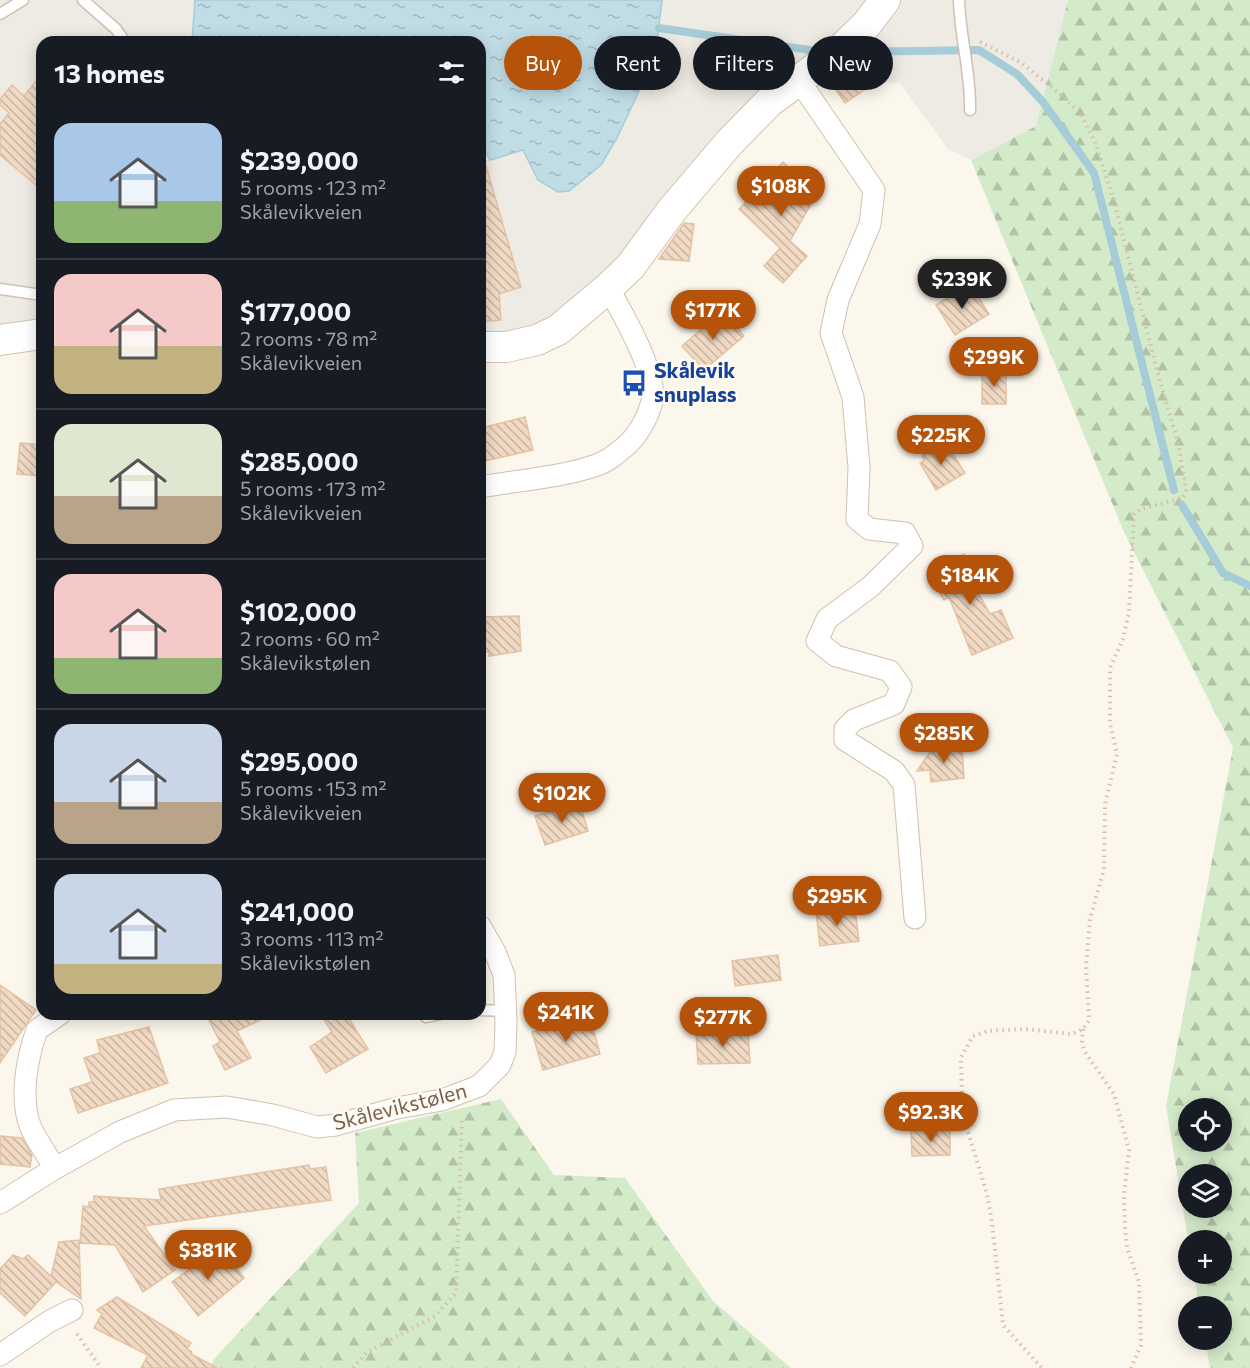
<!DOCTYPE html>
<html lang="en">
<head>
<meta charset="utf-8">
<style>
	body { margin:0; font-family:Commissioner,sans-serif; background:#242831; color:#f1f3f6; height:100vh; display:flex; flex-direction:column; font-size:22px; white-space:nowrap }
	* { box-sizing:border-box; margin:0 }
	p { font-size:20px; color:#9ea1a6 }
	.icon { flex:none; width:33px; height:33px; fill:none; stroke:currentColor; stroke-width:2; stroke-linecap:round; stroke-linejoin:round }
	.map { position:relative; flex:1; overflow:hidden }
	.drawer { position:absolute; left:36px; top:36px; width:450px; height:984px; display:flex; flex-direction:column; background:#171b24; border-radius:18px; box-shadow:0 3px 15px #0003 }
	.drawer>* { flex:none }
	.banner { position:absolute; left:504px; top:36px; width:570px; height:54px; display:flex; gap:12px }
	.fabs { position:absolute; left:1178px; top:1098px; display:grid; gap:12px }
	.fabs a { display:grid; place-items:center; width:54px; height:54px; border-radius:50%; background:#171b24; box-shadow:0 3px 15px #0003; font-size:30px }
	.price { position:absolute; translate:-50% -51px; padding:0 14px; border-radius:21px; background:#b45309; color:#fff; font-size:20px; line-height:39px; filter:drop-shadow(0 2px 3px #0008) }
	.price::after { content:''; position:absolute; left:50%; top:36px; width:18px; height:14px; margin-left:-9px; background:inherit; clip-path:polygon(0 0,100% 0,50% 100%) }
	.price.on { background:#222; color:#fff }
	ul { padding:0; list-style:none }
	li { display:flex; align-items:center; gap:18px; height:150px; padding:0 18px }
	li+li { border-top:2px solid #363941 }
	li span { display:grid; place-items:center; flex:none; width:168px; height:120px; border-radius:18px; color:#555 }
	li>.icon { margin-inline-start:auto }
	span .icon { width:72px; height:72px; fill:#fffc; stroke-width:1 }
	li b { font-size:26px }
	h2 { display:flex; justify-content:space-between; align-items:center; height:72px; padding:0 18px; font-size:26px }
	.pill { padding:0 21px; border-radius:27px; background:#171b24; box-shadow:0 3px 15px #0003; font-size:21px; line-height:54px }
	.pill.on { background:#b45309; color:#fff }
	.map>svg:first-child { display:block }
	.industrial { fill:#eeeae4 }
	.forest { fill:url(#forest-firs); fill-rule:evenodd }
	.water { fill:url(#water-ripples); stroke:#a6ccd8; stroke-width:1.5 }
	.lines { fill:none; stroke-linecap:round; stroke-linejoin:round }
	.stream { stroke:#a6ccd8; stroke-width:8 }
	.building { fill:url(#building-back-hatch); stroke:#e4c2a4; stroke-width:1.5 }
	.lane-casing { stroke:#cfc1b0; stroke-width:13 }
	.street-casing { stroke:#cfc1b0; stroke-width:23 }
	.secondary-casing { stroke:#d2c2af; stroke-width:32 }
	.path { stroke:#d7bea6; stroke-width:4; stroke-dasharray:1.5 4.5; stroke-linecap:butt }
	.lane { stroke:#fff; stroke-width:10 }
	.street { stroke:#fff; stroke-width:21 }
	.secondary { stroke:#fff; stroke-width:30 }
	.labels { text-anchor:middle; stroke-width:5; stroke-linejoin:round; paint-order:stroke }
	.transit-label { font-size:21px; font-weight:bold; fill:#164399; stroke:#fffbf3; text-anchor:start }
	.street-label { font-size:21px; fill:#78614e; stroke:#fffbf3 }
</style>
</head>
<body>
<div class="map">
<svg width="1250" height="1368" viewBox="0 0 1250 1368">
	<defs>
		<pattern id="forest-firs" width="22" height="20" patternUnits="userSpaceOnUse" patternTransform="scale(1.5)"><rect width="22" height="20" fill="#d4ebca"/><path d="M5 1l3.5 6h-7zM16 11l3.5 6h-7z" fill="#b1c2a6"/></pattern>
		<pattern id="water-ripples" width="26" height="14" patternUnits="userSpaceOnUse" patternTransform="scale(1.5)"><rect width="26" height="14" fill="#c0dde6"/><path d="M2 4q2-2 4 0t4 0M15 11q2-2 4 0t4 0" fill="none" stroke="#a1b7bd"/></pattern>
		<pattern id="building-back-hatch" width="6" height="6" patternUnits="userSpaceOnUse" patternTransform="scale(1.5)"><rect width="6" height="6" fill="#f1dac4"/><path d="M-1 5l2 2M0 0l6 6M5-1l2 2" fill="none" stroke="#c8b4a1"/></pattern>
	</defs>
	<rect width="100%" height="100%" fill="#fcf7ec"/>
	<path class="industrial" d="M0,0h195l-3,42h-150v293l-42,-11z
		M662,0h406l-32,126 -65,34 -23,-11 -48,-66 -102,-4 -240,251 -78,17v-206l10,19 33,-10 15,30 20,12 11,-1 32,-26 16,-27 39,-90z"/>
	<path class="forest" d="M1068,0h182v1368h-40l-5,-28h16v-34h-22l-5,-32h27v-34h-33l-22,-134 67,-358 -110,-218 -152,-370 65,-34zM1188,1108h33v34h-33zM1188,1174h33v34h-33z
		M501,1099l53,76 71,3 88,123 78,67h-581l4,-9 145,-156 -4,-70z"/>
	<path class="water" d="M195,0h467l-6,48 -7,22 -32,68 -16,27 -32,26 -11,1 -20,-12 -15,-30 -33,10 -10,-19v-99h-288z"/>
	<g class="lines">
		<path class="stream" d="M659,28l164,24
			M850,52l129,-2 38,24 26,28 51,71 80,317
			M1182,505l41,68 27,13"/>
	</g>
	<path class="building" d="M854,69l13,19 -22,15 -13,-19z
		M42,74v116l-42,-35v-31l9,-11 -9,-8v-6l12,-14 12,11z
		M783,162l24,22 -2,2 10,11 -25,44 17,15 -24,27 -19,-17 16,-18 -41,-39z
		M486,166l35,121 -22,7 2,26 -21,2v-155z
		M684,223l10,1 -5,37 -30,-2z
		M970,284l19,30 -34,21 -19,-30z
		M722,311l22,25 -40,34 -22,-24z
		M982,373h24v31h-24z
		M525,417l8,33 -53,12v-34z
		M20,443l22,2v31l-25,-2z
		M941,444l3,5 4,-3 17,27 -29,17 -16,-27 4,-2 -2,-5z
		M964,554l12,22 -5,4 19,34 11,-4 12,28 -41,17 -23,-58 -5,3 -15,-27z
		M519,616l2,35 -32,5v-4h-9v-35z
		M942,748h20l2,30 -33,4 -1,-12 -13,1 15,-22z
		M580,804l8,27 -43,14 -10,-29z
		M855,908l4,33 -39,5 -4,-34z
		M778,955l3,25 -46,6 -3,-25z
		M0,985l36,25 -36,53z
		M206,1014h67l-36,17 14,27 -26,12 -12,-24 7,-4z
		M320,1014h26l22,35 -42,24 -16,-26 22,-15z
		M590,1016l10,38 -57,16 -11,-38z
		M149,1027l19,56 -90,30 -8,-24 22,-7 -8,-24 16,-5 -3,-13z
		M748,1030l2,33 -52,1 -2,-30z
		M950,1130v25l-38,1 -1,-25z
		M0,1136l22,2 10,17 -2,12 -30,-3z
		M309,1165l1,4 16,-2 5,33 -187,26 31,44 -32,22 -28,-47 -35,-2 3,-37 6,1v-5h5v-6l67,4 -2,-11z
		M79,1240l2,59 -25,-17 -31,34 -25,-23v-24l13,-14 10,4 5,-4 23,21 8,-34z
		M221,1246l23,32 -46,38 -26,-34z
		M117,1297l74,46 -4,6 5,3 -1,2 26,14h-76l7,-13 -54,-27 8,-14 -5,-4z"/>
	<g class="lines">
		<g class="lane-casing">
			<path id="lane" d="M83,0l33,29 9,13
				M959,0c1,37 12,73 11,110
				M0,14l23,-14
				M0,289l42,6
				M480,1010l25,1
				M426,1017l15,-3"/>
		</g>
		<g class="street-casing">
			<path id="street" d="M798,79l76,111 -4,34 -32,76 -7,33 22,64 6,71 -2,51 12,10 36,4 7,13 -42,41 -43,32 -10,22 19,15 54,15 11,16 -7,17 -40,16 -9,9v11l49,31 10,14 11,133
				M480,487c39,-7 79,-9 117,-22 12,-4 20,-12 30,-20 11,-10 21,-28 25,-43 6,-28 -30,-90 -44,-114
				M54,1169c-6,-15 -17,-27 -23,-41 -12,-29 -4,-70 6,-98l23,-16
				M0,1203l54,-34 66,-37 54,-22 53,-3 46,8 44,12 19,-2 61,-17 45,-8 37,-14 21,-21 5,-13 1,-31 -2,-46 -9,-23 -15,-26
				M0,1355l50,-34 22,-11"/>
		</g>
		<g class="secondary-casing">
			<path id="secondary" d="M0,340l42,-6
				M480,347h26l31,-7 21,-10 50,-42 22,-21 42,-57 57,-67 40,-41 71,-52 27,-26 18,-24"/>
		</g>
		<path class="path" d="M980,42l40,20 33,26 27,25 15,29 19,59 46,181 18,60 8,48 -3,8 -42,11 -7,5 -5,98 -6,27 -13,29v55l7,31 -12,50 -1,65 -14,50 -4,48 3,53 -6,9 -11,5 -47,-5 -37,2 -15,5 -12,21 1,40 3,25 22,72 5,28 11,103 39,43
			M1083,1029l-1,14 3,9 29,42 15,56 -5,45 1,33 2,20 12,34 2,63 -10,23
			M77,1334l24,34
			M353,1368l13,-15 69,-37 21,-23 6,-176"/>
		<use href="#lane" class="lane"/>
		<use href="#street" class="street"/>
		<use href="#secondary" class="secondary"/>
	</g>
	<defs>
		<g id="bus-bare" transform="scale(2.07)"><path d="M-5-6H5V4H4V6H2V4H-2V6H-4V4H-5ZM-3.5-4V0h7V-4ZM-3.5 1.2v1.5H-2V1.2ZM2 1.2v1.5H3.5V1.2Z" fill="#1a4fb4" stroke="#fffbf3" stroke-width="2.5" paint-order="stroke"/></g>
	</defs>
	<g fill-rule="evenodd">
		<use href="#bus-bare" x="634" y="383"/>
	</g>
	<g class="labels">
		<g class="transit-label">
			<text x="654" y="378">Skålevik<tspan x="654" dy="24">snuplass</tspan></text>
		</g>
		<g class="street-label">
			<text transform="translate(400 1107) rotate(-14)" y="7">Skålevikstølen</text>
		</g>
	</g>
</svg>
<div class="fabs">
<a><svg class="icon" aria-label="locate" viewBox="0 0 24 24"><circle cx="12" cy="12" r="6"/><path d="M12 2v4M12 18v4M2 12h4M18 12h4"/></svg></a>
<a><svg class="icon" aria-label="layers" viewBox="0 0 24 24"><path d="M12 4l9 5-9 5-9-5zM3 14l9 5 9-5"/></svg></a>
<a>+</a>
<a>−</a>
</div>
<b class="price" style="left:781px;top:217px">$108K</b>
<b class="price on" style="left:962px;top:310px">$239K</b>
<b class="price" style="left:713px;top:341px">$177K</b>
<b class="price" style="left:994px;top:388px">$299K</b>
<b class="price" style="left:941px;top:466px">$225K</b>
<b class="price" style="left:970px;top:606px">$184K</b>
<b class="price" style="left:944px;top:764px">$285K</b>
<b class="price" style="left:562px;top:824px">$102K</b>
<b class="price" style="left:837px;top:927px">$295K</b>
<b class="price" style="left:566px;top:1043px">$241K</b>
<b class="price" style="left:723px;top:1048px">$277K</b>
<b class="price" style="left:931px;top:1143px">$92.3K</b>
<b class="price" style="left:208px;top:1281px">$381K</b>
<div class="banner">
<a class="pill on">Buy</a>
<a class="pill">Rent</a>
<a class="pill">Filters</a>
<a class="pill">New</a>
</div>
<section class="drawer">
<h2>13 homes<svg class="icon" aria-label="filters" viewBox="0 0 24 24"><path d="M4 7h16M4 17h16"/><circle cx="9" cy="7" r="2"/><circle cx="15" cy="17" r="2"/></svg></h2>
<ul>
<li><span style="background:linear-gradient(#a9c7e8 65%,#8fb573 0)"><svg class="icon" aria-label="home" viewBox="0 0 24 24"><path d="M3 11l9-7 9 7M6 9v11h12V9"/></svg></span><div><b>$239,000</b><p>5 rooms · 123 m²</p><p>Skålevikveien</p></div></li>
<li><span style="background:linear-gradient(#f6c9c9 60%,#c2b280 0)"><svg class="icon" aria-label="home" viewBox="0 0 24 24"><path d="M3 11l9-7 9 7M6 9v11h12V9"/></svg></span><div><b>$177,000</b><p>2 rooms · 78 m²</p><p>Skålevikveien</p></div></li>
<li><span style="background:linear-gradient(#dfe7d0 60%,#b9a48a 0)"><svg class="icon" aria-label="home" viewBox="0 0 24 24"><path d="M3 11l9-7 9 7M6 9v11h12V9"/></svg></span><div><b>$285,000</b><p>5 rooms · 173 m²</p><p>Skålevikveien</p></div></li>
<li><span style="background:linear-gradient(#f6c9c9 70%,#8fb573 0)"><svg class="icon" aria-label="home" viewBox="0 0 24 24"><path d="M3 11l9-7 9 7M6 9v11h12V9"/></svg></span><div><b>$102,000</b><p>2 rooms · 60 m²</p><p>Skålevikstølen</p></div></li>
<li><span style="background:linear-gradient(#c9d6e8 65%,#b9a48a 0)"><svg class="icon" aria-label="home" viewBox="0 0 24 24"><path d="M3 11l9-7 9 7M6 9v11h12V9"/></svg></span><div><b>$295,000</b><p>5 rooms · 153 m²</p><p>Skålevikveien</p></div></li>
<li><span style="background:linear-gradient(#c9d6e8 75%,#c2b280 0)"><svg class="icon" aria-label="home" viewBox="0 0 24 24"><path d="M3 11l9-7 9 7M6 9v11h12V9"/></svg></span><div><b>$241,000</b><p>3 rooms · 113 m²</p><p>Skålevikstølen</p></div></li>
</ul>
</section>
</div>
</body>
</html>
